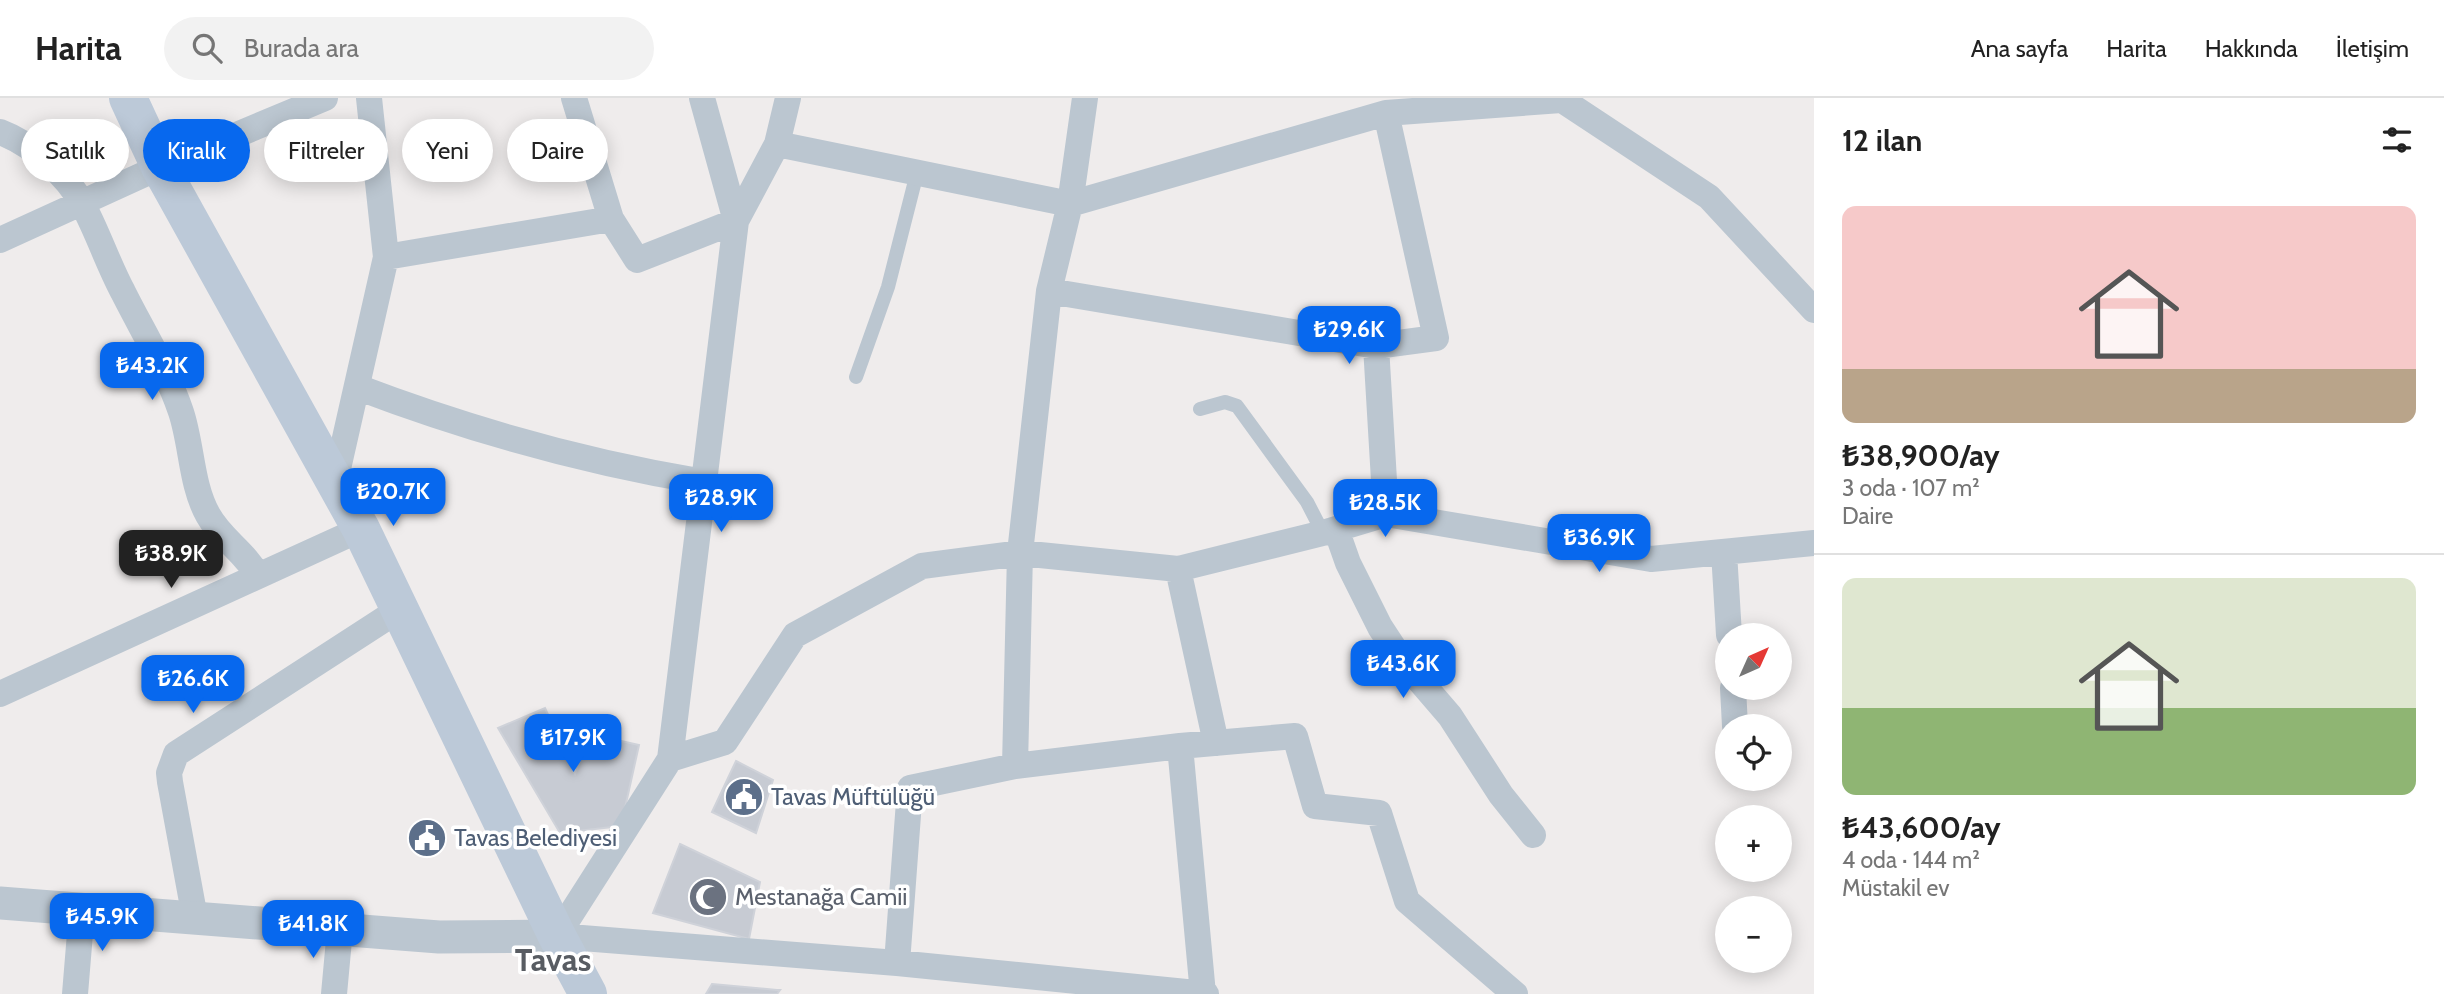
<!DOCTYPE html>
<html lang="tr">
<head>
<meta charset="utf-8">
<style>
	body { margin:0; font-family:Cabin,sans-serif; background:#f2f2f2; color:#222; height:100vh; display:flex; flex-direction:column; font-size:26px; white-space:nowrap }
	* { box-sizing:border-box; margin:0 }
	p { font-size:23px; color:#767676 }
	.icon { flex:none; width:38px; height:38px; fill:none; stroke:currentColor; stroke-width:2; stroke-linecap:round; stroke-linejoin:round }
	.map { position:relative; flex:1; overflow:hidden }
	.panel { display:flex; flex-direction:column; background:#fff; width:630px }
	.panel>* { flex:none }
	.hud { position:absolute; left:21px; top:21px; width:665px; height:63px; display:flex; gap:14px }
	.needle { width:46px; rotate:45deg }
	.buttons { position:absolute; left:1715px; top:525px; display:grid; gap:14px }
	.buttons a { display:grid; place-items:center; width:77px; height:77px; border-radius:50%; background:#fff; box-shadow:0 4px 18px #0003; font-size:35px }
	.price { position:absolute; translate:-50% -60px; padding:0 16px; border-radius:14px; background:#0768ee; color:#fff; font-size:23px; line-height:46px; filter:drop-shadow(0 2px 4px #0008) }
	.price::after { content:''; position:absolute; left:50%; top:42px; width:21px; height:16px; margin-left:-10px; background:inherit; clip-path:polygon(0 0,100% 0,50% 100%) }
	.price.current { background:#222; color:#fff }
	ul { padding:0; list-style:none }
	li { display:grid; align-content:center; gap:14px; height:371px; padding:0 28px }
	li+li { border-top:2px solid #e0e0e0 }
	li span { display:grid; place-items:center; height:217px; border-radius:14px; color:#555 }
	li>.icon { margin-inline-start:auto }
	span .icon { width:126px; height:126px; fill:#fffc; stroke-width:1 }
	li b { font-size:30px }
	h2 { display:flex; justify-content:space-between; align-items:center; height:84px; padding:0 28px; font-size:30px }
	.tag { padding:0 24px; border-radius:32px; background:#fff; box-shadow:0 4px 18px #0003; font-size:24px; line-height:63px }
	.tag.current { background:#0768ee; color:#fff }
	header { display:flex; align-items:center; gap:42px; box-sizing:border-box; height:98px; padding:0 35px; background:#fff; border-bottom:2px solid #e0e0e0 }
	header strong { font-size:33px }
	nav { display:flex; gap:38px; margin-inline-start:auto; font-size:24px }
	.search { width:490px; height:63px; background:#f2f2f2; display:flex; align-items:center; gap:18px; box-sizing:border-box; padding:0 24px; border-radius:38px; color:#767676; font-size:26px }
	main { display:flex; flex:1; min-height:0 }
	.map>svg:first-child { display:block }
	.building { fill:#c7cbd3; stroke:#cfd2d9; stroke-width:2 }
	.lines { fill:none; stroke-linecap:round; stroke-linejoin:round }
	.service { stroke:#bbc6d0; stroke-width:14 }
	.minor { stroke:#bbc6d0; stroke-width:26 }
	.tertiary { stroke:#bbc6d0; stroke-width:33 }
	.secondary { stroke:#bcc9d8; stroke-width:38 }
	.labels { text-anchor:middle; stroke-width:7; stroke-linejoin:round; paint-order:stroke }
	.service-label { font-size:24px; fill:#4e5e75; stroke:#fff; text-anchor:start }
	.worship-label { font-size:24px; fill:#5b616d; stroke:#fff; text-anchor:start }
	.district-label { font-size:32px; font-weight:bold; fill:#585c62; stroke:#fff }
</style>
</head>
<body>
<header>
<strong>Harita</strong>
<div class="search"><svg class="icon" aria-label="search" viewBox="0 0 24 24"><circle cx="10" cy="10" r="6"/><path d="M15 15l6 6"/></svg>Burada ara</div>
<nav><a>Ana sayfa</a><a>Harita</a><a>Hakkında</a><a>İletişim</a></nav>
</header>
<main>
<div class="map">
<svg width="1814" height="896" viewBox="0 0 1814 896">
	<rect width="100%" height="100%" fill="#efecec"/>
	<path class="building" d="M545,610l30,66 15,-40 49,11 -18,81 -61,7 -62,-105z
		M736,663l37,19 -17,53 -44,-21z
		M680,746l80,38 -11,57 -96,-26z
		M712,886l65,6h3l-3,4h-71z"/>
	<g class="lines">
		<path class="service" d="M856,279l32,-90 29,-114
			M1200,311l25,-7 12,4 70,96 16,31"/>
		<path class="minor" d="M574,0l37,121
			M702,0l34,123 -66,538 -113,177 340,27 309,31
			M1559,0l150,99 105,113
			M1386,15l175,-13
			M0,34c32,12 67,43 83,73 15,28 25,59 40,87 20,40 44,78 58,120 11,33 10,73 27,103 13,24 37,37 50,61
			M777,46l293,60 15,-106
			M0,142l160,-73 165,-69
			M386,159l225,-38 26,41 99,-39 41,-77 11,-46
			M1049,193l21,-87 316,-91 50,225 -60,8 -327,-55 -29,262 158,16 38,174
			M357,289c113,43 227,75 347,95
			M335,384l51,-225 -17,-159
			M1386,416l265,45 163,-16
			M1336,431l12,34 32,64 21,32 49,57 51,79 32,40
			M1724,454l5,83
			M1178,471l145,-36 63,-19 -10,-168
			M1733,590l2,38
			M0,596l361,-165
			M1180,648l115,-10 20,70 64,7 28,88 108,93
			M670,661l55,-17 70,-107 127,-69 98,-13 -5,213 -105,22 -13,175
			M1015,668l165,-20 23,248
			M195,820l-25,-136 -1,-9 7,-19 224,-145
			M75,896l7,-85
			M334,896l6,-65"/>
		<path class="tertiary" d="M0,805l439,34 118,-1"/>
		<path class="secondary" d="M128,0l32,69 201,362 196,407 31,58"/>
	</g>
	<defs>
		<g id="civic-disc" transform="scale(2.0125)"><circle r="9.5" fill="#5c6f8a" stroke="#fff"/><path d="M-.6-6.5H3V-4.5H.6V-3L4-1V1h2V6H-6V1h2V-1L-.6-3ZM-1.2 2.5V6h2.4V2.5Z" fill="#fff"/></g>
		<g id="mosque-disc" transform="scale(2.0125)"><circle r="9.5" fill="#6b7280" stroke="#fff"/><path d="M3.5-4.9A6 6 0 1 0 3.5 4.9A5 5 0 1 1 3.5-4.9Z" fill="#fff"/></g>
	</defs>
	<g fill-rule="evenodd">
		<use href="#civic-disc" x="744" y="699"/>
		<use href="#civic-disc" x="427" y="740"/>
		<use href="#mosque-disc" x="708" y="799"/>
	</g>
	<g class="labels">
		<g class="service-label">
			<text x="771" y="707">Tavas Müftülüğü</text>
			<text x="454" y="748">Tavas Belediyesi</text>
		</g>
		<g class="worship-label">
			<text x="735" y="807">Mestanağa Camii</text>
		</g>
		<g class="district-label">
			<text x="553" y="873">Tavas</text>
		</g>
	</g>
</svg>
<div class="buttons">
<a><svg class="needle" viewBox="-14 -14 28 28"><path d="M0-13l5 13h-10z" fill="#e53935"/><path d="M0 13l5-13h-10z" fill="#767676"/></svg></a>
<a><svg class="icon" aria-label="locate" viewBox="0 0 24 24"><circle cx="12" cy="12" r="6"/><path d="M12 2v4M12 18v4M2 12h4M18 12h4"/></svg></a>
<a>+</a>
<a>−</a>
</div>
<b class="price" style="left:1349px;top:268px">₺29.6K</b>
<b class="price" style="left:152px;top:304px">₺43.2K</b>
<b class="price" style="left:393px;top:430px">₺20.7K</b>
<b class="price" style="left:721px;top:436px">₺28.9K</b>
<b class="price" style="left:1385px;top:441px">₺28.5K</b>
<b class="price" style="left:1599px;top:476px">₺36.9K</b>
<b class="price current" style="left:171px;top:492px">₺38.9K</b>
<b class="price" style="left:1403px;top:602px">₺43.6K</b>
<b class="price" style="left:193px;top:617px">₺26.6K</b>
<b class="price" style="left:573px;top:676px">₺17.9K</b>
<b class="price" style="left:102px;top:855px">₺45.9K</b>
<b class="price" style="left:313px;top:862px">₺41.8K</b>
<div class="hud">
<a class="tag">Satılık</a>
<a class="tag current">Kiralık</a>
<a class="tag">Filtreler</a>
<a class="tag">Yeni</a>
<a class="tag">Daire</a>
</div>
</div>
<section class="panel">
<h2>12 ilan<svg class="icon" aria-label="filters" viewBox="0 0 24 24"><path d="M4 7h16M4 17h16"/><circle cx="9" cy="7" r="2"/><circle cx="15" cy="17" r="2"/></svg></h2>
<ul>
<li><span style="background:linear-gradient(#f6c9c9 75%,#b9a48a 0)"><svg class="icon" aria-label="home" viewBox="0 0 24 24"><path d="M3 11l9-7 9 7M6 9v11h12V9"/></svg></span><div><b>₺38,900/ay</b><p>3 oda · 107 m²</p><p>Daire</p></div></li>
<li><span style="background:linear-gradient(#dfe7d0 60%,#8fb573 0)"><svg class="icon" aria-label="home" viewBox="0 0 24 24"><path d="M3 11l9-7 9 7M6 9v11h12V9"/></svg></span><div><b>₺43,600/ay</b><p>4 oda · 144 m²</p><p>Müstakil ev</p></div></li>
</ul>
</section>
</main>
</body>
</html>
